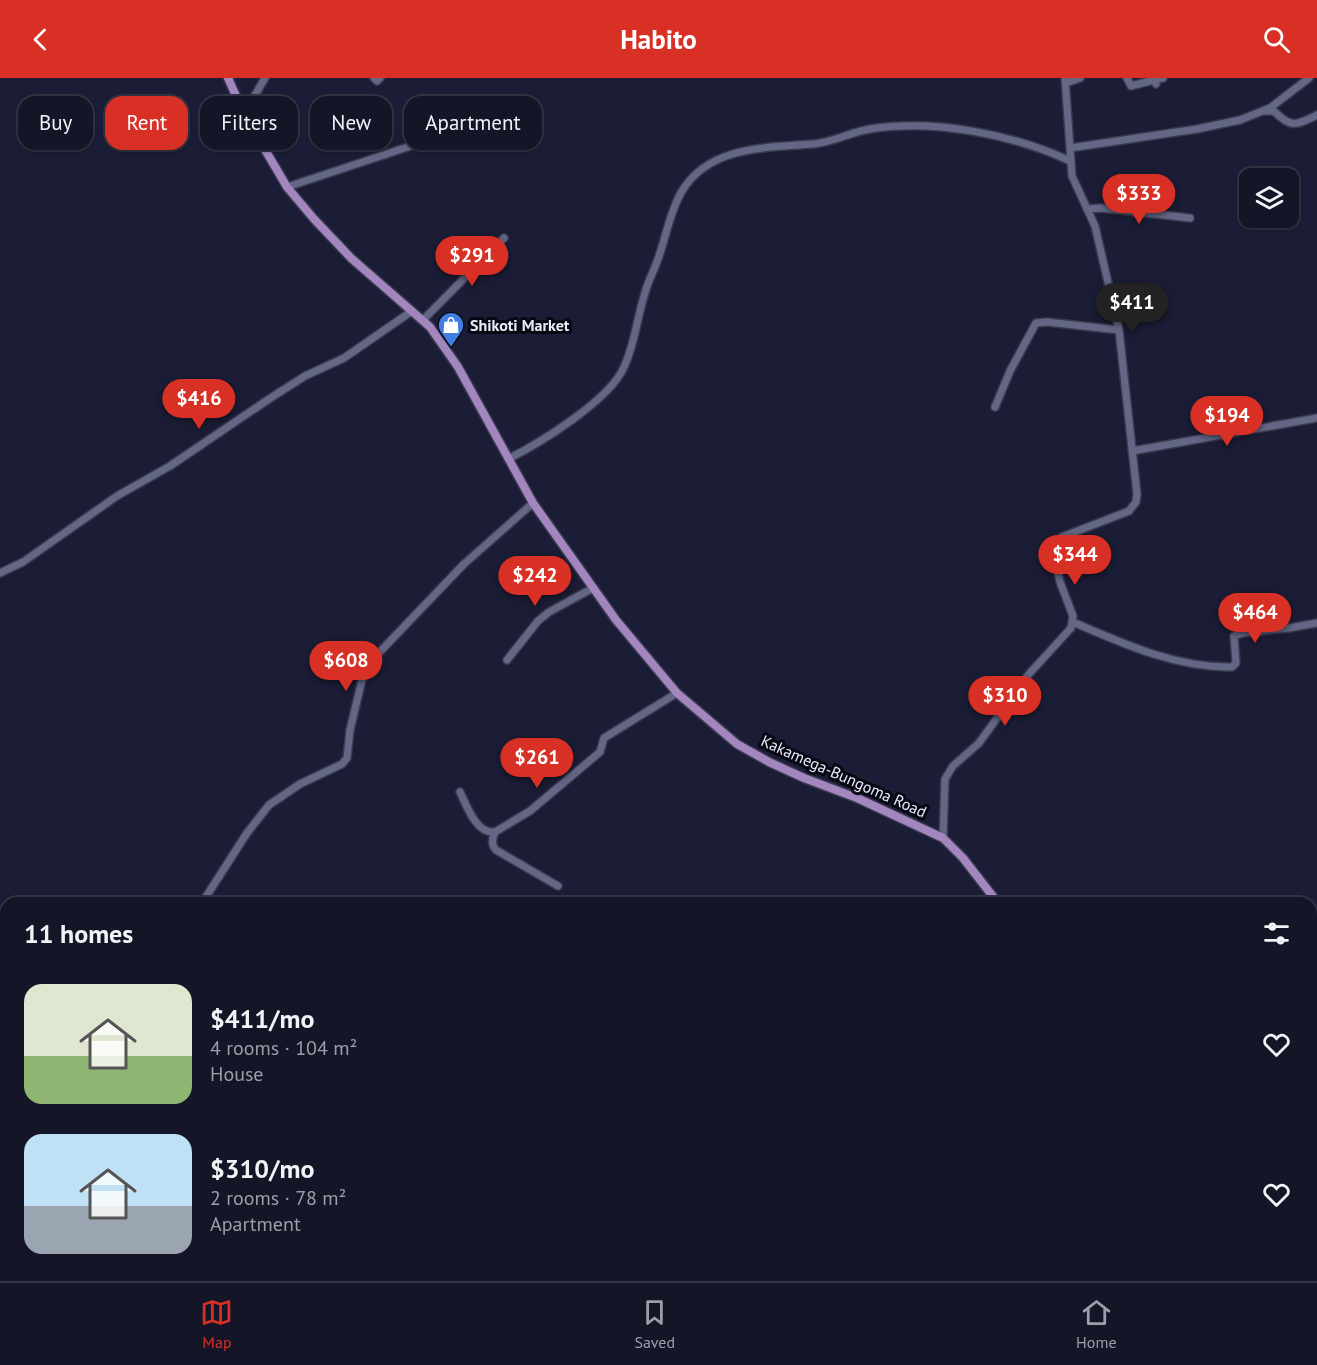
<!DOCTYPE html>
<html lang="en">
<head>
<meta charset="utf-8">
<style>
	body { margin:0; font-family:"PT Sans",sans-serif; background:#212334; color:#f1f3f6; height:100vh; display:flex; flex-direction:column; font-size:22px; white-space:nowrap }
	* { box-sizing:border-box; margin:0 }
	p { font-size:20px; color:#9d9fa8 }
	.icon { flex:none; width:33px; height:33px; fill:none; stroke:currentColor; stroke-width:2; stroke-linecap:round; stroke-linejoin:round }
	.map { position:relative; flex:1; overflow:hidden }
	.panel { position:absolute; left:0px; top:819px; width:1317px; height:384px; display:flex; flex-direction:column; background:#141628; border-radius:18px 18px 0 0; box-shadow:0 2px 4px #0004,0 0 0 2px #333545 }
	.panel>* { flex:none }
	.hud { position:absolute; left:18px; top:18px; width:600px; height:54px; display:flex; gap:12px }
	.buttons { position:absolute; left:1239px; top:90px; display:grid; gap:12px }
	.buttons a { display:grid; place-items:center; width:60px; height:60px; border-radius:12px; background:#141628; box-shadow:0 2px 4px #0004,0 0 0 2px #333545; font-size:30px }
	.price { position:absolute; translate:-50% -51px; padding:0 14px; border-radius:21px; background:#d93025; color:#fff; font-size:20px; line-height:39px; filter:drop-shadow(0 2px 3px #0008) }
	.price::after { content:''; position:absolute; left:50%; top:36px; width:18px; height:14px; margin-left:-9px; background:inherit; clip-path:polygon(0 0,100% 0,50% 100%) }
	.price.selected { background:#222; color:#fff }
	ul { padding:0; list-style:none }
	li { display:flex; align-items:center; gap:18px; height:150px; padding:0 24px }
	li span { display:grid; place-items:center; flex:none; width:168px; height:120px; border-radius:18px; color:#555 }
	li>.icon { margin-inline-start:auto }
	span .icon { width:72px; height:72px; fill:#fffc; stroke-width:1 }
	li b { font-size:26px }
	h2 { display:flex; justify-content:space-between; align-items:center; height:72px; padding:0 24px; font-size:26px }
	.chip { padding:0 21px; border-radius:18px; background:#141628; box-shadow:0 2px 4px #0004,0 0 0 2px #333545; font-size:21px; line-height:54px }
	.chip.selected { background:#d93025; color:#fff }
	header { display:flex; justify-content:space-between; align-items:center; height:78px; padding:0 24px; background:#d93025; color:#fff; font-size:27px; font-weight:700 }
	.tabs { display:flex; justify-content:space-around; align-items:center; height:84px; border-top:2px solid #333545; background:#141628; font-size:16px; color:#9d9fa8 }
	.tabs a { display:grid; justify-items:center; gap:3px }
	.tabs .selected { color:#d93025 }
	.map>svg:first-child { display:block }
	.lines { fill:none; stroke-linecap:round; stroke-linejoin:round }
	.minor-casing { stroke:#38384e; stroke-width:10 }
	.major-casing { stroke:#38384e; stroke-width:11 }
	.minor { stroke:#636785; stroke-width:7 }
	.major { stroke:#a386be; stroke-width:8 }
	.labels { text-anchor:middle; stroke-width:6; stroke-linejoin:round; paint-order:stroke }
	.poi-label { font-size:16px; font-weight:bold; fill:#e8ebfc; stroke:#080813; text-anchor:start }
	.street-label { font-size:16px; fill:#e8ebfc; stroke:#080813 }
</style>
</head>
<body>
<header><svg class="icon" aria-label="back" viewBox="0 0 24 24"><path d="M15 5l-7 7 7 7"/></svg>Habito<svg class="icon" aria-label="search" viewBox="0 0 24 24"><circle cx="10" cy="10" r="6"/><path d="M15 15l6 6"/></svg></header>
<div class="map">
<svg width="1317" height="1203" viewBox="0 0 1317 1203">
	<rect width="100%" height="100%" fill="#1b1d36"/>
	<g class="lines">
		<g class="minor-casing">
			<path id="minor" d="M374,0l3,3 3,-3
				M1127,0l4,8 23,-6v-2
				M1066,5l14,-5
				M1156,6l-2,-4 9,-2
				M1264,33h10c17,18 23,14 43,4
				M244,36l21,-36
				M1070,70l127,-19 43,-9 30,-12 39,-30
				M287,109l151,-50
				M1087,131l14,-1 89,10
				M423,242l81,-82
				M995,329l15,-36 26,-48 11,-1 72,8
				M1132,373l185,-33
				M508,381c32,-16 102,-59 116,-92 11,-23 13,-50 21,-74 3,-12 9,-22 13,-34 8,-22 12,-48 24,-68 28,-46 86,-43 131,-47 21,-2 38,-12 57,-15 64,-10 142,5 200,32
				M0,495l23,-11 94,-66 53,-30 99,-67 36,-23 39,-18 68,-47
				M1073,544c51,22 103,46 159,45l4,-4 -2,-27 9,-3 46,-5 28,-5
				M507,582l31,-39 11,-9 44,-24
				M460,714c7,14 16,42 35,40
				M943,760l2,-59 8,-13 26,-23 50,-69 42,-46 2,-12 -13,-34 -3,-14 -1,-25 6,-6 67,-26 7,-9 1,-8 -18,-164 -24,-104 -23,-50 -7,-98
				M558,808l-62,-36c-5,-6 -4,-11 -1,-18l35,-21 70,-59 4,-14 73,-45
				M202,825l45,-70 22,-28 31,-21 42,-20 5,-6 3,-28 12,-50 11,-21 91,-95 69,-61
				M0,1086l6,7
				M120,1197l2,6
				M277,1197l15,6
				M487,1197l3,6
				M1012,1197l1,6
				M170,1203v-6
				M382,1203l1,-6
				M633,1203v-6
				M668,1203l11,-6"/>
		</g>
		<g class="major-casing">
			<path id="major" d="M228,0l16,36 43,73 27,32 37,39 79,69 28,40 75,136 83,117 61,73 60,51 32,18 35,16 53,20 86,40 20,20 35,45
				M1311,1039h6"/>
		</g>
		<use href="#minor" class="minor"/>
		<use href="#major" class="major"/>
	</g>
	<defs>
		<g id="shop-pin" transform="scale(1.35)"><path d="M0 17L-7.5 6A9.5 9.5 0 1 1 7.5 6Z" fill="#3f7fe0" stroke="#080813"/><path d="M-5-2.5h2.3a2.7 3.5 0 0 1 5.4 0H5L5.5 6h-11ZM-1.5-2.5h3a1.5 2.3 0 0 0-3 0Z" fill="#fff"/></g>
	</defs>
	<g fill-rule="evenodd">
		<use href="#shop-pin" x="451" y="247"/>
	</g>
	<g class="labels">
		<g class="poi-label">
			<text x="470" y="253">Shikoti Market</text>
		</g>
		<g class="street-label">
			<text transform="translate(844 698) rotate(24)" y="6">Kakamega-Bungoma Road</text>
		</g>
	</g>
</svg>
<div class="buttons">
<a><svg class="icon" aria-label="layers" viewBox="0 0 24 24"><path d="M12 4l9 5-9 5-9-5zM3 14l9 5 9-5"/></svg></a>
</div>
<b class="price" style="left:1139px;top:147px">$333</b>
<b class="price" style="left:472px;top:209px">$291</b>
<b class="price selected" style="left:1132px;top:256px">$411</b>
<b class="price" style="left:199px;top:352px">$416</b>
<b class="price" style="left:1227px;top:369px">$194</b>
<b class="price" style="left:1075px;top:508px">$344</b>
<b class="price" style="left:535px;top:529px">$242</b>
<b class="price" style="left:1255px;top:566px">$464</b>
<b class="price" style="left:346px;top:614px">$608</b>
<b class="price" style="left:1005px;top:649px">$310</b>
<b class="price" style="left:537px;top:711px">$261</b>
<div class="hud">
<a class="chip">Buy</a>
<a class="chip selected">Rent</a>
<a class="chip">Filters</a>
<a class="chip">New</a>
<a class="chip">Apartment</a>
</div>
<section class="panel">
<h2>11 homes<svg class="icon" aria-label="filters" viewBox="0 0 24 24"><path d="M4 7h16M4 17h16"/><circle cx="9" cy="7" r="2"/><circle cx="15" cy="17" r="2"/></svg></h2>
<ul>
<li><span style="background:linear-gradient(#dfe7d0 60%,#8fb573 0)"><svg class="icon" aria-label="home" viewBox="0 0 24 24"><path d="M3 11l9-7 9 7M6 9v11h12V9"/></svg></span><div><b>$411/mo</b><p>4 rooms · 104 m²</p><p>House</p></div><svg class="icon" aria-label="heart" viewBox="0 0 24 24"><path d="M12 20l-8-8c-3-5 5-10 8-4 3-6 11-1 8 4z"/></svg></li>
<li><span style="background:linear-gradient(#bfe0f5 60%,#9aa5b1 0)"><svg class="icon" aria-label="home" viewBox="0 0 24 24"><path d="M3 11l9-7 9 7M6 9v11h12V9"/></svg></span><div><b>$310/mo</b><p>2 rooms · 78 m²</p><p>Apartment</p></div><svg class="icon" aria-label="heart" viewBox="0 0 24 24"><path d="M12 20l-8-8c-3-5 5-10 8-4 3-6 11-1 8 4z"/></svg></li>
</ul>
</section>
</div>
<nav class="tabs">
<a class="selected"><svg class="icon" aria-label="map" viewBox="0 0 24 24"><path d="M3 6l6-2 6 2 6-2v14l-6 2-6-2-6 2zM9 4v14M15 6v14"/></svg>Map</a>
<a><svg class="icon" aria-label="saved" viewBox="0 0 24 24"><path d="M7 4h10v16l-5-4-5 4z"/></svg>Saved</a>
<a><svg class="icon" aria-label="home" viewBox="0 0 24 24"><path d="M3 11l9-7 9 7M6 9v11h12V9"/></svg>Home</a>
</nav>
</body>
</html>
